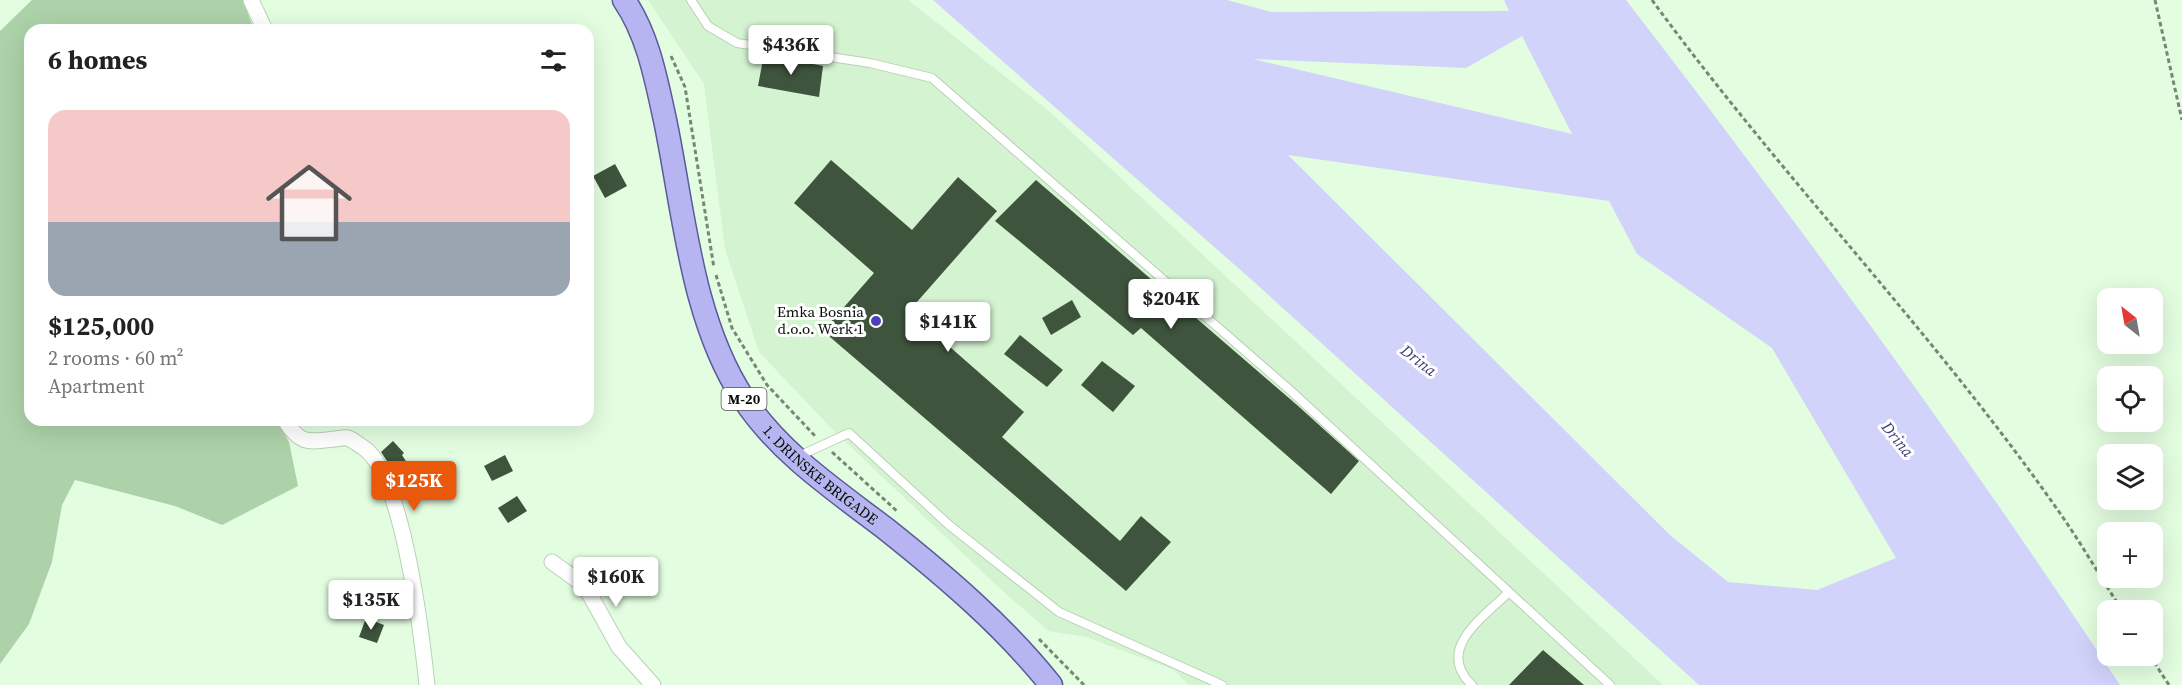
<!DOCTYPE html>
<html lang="en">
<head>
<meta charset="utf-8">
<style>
	body { margin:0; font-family:"Source Serif 4",serif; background:#f6f6f6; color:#222; height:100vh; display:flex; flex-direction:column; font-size:22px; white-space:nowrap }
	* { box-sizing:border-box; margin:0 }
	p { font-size:20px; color:#767676 }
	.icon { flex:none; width:33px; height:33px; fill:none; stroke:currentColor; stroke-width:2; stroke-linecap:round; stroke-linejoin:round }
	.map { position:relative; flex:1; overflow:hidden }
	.panel { position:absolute; left:24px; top:24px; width:570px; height:402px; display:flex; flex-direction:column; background:#fff; border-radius:18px; box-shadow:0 6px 24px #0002 }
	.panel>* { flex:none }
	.needle { width:39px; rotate:329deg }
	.fabs { position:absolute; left:2097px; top:288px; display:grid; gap:12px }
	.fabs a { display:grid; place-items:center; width:66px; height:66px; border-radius:12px; background:#fff; box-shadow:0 6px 24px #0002; font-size:30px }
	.price { position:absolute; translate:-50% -51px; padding:0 14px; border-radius:6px; background:#fff; color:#222; font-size:20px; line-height:39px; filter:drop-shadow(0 2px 3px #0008) }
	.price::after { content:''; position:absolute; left:50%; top:36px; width:18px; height:14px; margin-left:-9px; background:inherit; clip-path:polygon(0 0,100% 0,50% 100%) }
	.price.active { background:#ea580c; color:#fff }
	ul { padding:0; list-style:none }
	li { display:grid; align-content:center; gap:12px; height:318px; padding:0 24px }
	li span { display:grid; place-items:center; height:186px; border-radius:18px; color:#555 }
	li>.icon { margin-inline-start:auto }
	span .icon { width:108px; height:108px; fill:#fffc; stroke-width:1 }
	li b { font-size:26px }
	h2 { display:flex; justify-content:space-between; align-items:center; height:72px; padding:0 24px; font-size:26px }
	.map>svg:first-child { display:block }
	.built { fill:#d4f3d1 }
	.forest { fill:#add2a9 }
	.water { fill:#d1d3fb; fill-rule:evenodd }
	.building { fill:#3e543c }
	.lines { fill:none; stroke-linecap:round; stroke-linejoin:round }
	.lane-casing { stroke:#b8d1b5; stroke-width:10 }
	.street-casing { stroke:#b8d1b5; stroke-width:17 }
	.primary-casing { stroke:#5a5b99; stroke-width:25 }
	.path { stroke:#768874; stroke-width:3; stroke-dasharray:4.5 3; stroke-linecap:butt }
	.lane { stroke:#fff; stroke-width:8 }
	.street { stroke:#fff; stroke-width:15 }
	.primary { stroke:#b7b5f1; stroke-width:22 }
	.poi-dot { fill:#4f3eb5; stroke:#fff; stroke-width:2 }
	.labels { text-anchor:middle; stroke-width:6; stroke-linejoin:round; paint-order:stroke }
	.shield { fill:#fff; stroke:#515851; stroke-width:1.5 }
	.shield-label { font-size:14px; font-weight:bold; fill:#071007 }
	.poi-label { font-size:15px; fill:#071007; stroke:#fff; text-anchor:end }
	.street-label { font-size:15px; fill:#071007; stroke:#fff }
	.water-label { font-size:16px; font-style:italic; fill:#403c78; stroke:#fff }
</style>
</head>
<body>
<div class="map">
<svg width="2182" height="685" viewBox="0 0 2182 685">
	<rect width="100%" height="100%" fill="#e3fde0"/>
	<path class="built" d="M648,0h260l141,111 614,574h-474l-15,-15 -88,-33 -38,-6 -53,-47 -163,-155 -73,-77 -34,-103 -21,-165z"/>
	<path class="forest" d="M32,0h211l11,30h-224v390h247l12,22 9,44 -76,39 -47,-19 -100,-26 -13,25 -10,57 -23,62 -29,40v-633z"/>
	<path class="water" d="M933,0h294l44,12 238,-1 -5,-11h122c172,223 339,450 494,685h-421l-446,-404zM1522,36l50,98 -319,-75 213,9zM1288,155l321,46 28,53 135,94 124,210 -79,32 -89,-8 -58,-47z"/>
	<path class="building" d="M764,54l59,12 -4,31 -61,-11z
		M831,160l81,70 46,-53 39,34 -88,100 115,101 -22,25 118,104 21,-25 30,26 -45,49 -303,-260 51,-58 -80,-70z
		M615,164l12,22 -22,12 -12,-22z
		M1036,180l261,225 62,56 -28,33 -190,-166 -8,7 -138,-114z
		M1072,300l9,17 -30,18 -9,-17z
		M1020,335l43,35 -16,17 -43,-33z
		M1102,361l33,25 -22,26 -32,-27z
		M393,441l11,12 -2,2 11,17 -13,9 -19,-29z
		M505,455l8,16 -21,10 -8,-15z
		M517,496l10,15 -19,12 -10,-15z
		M366,618l18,7 -7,18 -18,-6z
		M1543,650l41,35h-75z"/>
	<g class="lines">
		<g class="lane-casing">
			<path id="lane" d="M691,0l17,26 29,17 133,20 62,15 359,313 319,294
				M797,457l52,-24 100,92 110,87 163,73
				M1472,685c-38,-36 12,-68 37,-93"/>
		</g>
		<g class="street-casing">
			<path id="street" d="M251,0l14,30
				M285,420c15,25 23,22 50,19 3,0 10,-2 13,-1 5,2 11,7 16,10 39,27 58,189 63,237
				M552,562l33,24 34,61 34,38"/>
		</g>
		<g class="primary-casing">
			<g id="primary">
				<path id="s1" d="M624,0c24,35 32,79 41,120 19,91 26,198 78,278 36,55 92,92 143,131 59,47 118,97 165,156"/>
			</g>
		</g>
		<path class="path" d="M1652,0c130,178 286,337 412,519 20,29 38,61 58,91
			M2155,0l27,120
			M671,56l14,31 29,181
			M716,275l16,53 35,57 49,52
			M832,452l66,60
			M1039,639l45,46
			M2150,656l19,29"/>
		<use href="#lane" class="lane"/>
		<use href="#street" class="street"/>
		<use href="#primary" class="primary"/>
	</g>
	<circle class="poi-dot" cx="876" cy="321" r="6"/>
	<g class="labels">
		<rect class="shield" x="721.5" y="388" width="45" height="22" rx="4.5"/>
		<g class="shield-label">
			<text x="744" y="404">M-20</text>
		</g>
		<g class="poi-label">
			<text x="864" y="317">Emka Bosnia<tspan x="864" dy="17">d.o.o. Werk 1</tspan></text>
		</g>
		<g class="street-label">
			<text dy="5" stroke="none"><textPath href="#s1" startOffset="528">1. DRINSKE BRIGADE</textPath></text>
		</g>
		<g class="water-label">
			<text transform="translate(1419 360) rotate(38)" y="6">Drina</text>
			<text transform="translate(1898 439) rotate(51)" y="6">Drina</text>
		</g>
	</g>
</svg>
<div class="fabs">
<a><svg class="needle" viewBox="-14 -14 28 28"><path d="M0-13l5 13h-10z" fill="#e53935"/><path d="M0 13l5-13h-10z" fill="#767676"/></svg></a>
<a><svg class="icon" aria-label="locate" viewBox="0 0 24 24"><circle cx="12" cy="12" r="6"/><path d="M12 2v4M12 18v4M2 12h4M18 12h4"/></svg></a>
<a><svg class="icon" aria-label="layers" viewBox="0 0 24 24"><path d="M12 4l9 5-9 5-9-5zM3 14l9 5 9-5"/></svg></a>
<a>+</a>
<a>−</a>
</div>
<b class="price" style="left:791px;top:76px">$436K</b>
<b class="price" style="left:1171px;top:330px">$204K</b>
<b class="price" style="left:948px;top:353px">$141K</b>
<b class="price active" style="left:414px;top:512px">$125K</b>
<b class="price" style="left:616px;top:608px">$160K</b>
<b class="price" style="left:371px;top:631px">$135K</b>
<section class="panel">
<h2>6 homes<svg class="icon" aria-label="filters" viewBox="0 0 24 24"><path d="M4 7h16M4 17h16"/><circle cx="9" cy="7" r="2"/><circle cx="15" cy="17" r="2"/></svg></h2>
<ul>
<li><span style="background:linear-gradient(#f6c9c9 60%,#9aa5b1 0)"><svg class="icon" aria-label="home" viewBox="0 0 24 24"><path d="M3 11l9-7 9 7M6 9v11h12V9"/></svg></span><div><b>$125,000</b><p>2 rooms · 60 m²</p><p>Apartment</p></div></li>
</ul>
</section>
</div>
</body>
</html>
